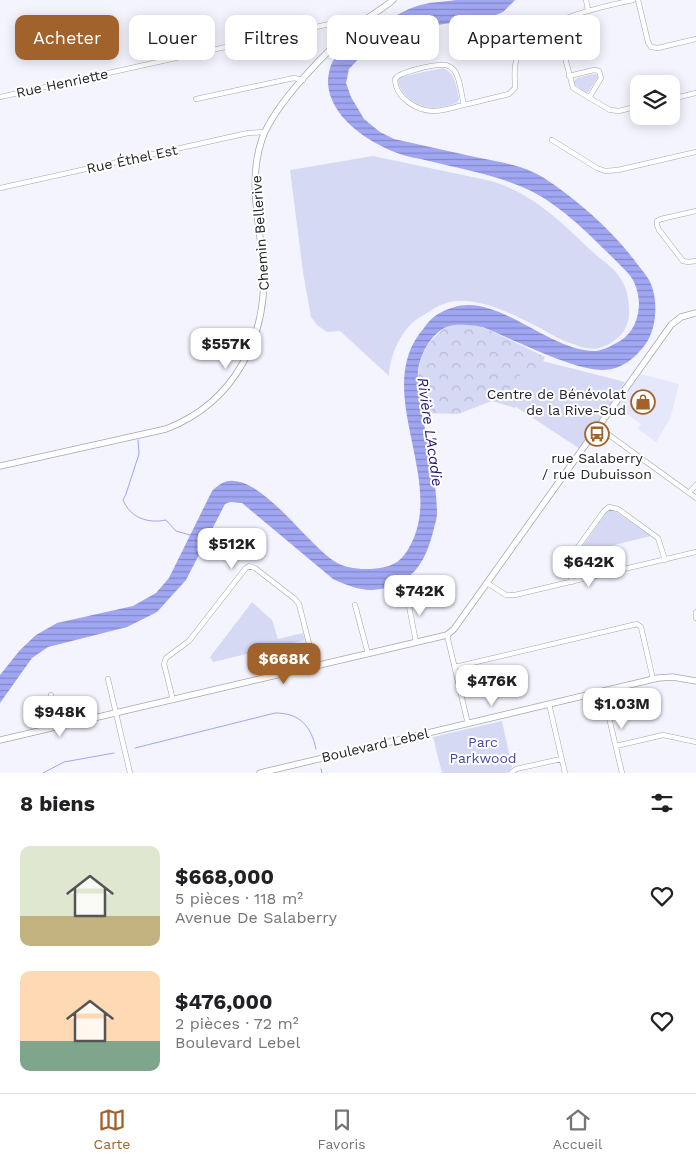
<!DOCTYPE html>
<html lang="fr">
<head>
<meta charset="utf-8">
<style>
	body { margin:0; font-family:"Work Sans",sans-serif; background:#f2f2f2; color:#202124; height:100vh; display:flex; flex-direction:column; font-size:19px; white-space:nowrap }
	* { box-sizing:border-box; margin:0 }
	p { font-size:16px; color:#757577 }
	.icon { flex:none; width:28px; height:28px; fill:none; stroke:currentColor; stroke-width:2; stroke-linecap:round; stroke-linejoin:round }
	.map { position:relative; height:773px; overflow:hidden }
	.drawer { display:flex; flex-direction:column; background:#fff; flex:1 }
	.drawer>* { flex:none }
	.banner { position:absolute; left:15px; top:15px; width:666px; height:45px; display:flex; gap:10px }
	.fabs { position:absolute; left:630px; top:75px; display:grid; gap:10px }
	.fabs a { display:grid; place-items:center; width:50px; height:50px; border-radius:10px; background:#fff; box-shadow:0 2px 12px #0003; font-size:25px }
	.price { position:absolute; translate:-50% -42px; padding:0 11px; border-radius:10px; background:#fff; color:#222; font-size:16px; line-height:32px; filter:drop-shadow(0 1px 2px #0008) }
	.price::after { content:''; position:absolute; left:50%; top:30px; width:15px; height:11px; margin-left:-8px; background:inherit; clip-path:polygon(0 0,100% 0,50% 100%) }
	.price.active { background:#a2622b; color:#fff }
	ul { padding:0; list-style:none }
	li { display:flex; align-items:center; gap:15px; height:125px; padding:0 20px }
	li span { display:grid; place-items:center; flex:none; width:140px; height:100px; border-radius:10px; color:#555 }
	li>.icon { margin-inline-start:auto }
	span .icon { width:60px; height:60px; fill:#fffc; stroke-width:1 }
	li b { font-size:21px }
	h2 { display:flex; justify-content:space-between; align-items:center; height:60px; padding:0 20px; font-size:21px }
	.tag { padding:0 18px; border-radius:10px; background:#fff; box-shadow:0 2px 12px #0003; font-size:18px; line-height:45px }
	.tag.active { background:#a2622b; color:#fff }
	.tab-bar { display:flex; justify-content:space-around; align-items:center; height:70px; border-top:1px solid #e0e0e0; background:#fff; font-size:14px; color:#757577 }
	.tab-bar a { display:grid; justify-items:center; gap:2px }
	.tab-bar .active { color:#a2622b }
	.map>svg:first-child { display:block }
	.built { fill:#e5e7fa }
	.green { fill:#d6d9f4 }
	.forest { fill:url(#forest-crowns) }
	.water { fill:url(#water-rules) }
	.lines { fill:none; stroke-linecap:round; stroke-linejoin:round }
	.stream { stroke:#a1a6f3; stroke-width:1 }
	.minor-casing { stroke:#a5a6b1; stroke-width:5.5 }
	.tertiary-casing { stroke:#a5a6b1; stroke-width:7 }
	.minor { stroke:#fff; stroke-width:4.5 }
	.tertiary { stroke:#fff; stroke-width:5.5 }
	.labels { text-anchor:middle; stroke-width:4; stroke-linejoin:round; paint-order:stroke }
	.street-label { font-size:14px; fill:#232428; stroke:#fff }
	.poi-label { font-size:14px; fill:#232428; stroke:#fff; text-anchor:end }
	.park-label { font-size:14px; fill:#4b48a2; stroke:#fff }
	.water-label { font-size:15px; font-style:italic; fill:#25166f; stroke:#fff }
</style>
</head>
<body>
<div class="map">
<svg width="696" height="773" viewBox="0 0 696 773">
	<defs>
		<pattern id="forest-crowns" width="20" height="18" patternUnits="userSpaceOnUse" patternTransform="scale(1.25)"><rect width="20" height="18" fill="#d6d9f4"/><path d="M2 6a3 3 0 1 1 6 0M12 15a3 3 0 1 1 6 0" fill="none" stroke="#b7bad1"/></pattern>
		<pattern id="water-rules" width="6" height="5" patternUnits="userSpaceOnUse" patternTransform="scale(1.25)"><rect width="6" height="5" fill="#a1a6f3"/><path d="M0 2.5h6" fill="none" stroke="#8387c5"/></pattern>
	</defs>
	<rect width="100%" height="100%" fill="#f3f4fe"/>
	<path class="built" d="M640,374l39,10 -9,35 -14,23 -18,-13 3,-5 -24,-17z"/>
	<path class="green" d="M443,68c13,5 13,19 16,31l-2,4c-8,2 -16,5 -24,5 -15,-1 -33,-12 -35,-28l2,-3z
		M593,74l5,1v2l-10,15 -3,1 -11,-9v-3l3,-3z
		M373,156l118,25c44,13 72,43 104,73 10,9 20,14 27,27 6,10 7,20 7,32 0,18 -13,30 -30,35 -8,2 -19,-1 -26,-4 -14,-4 -25,-12 -37,-18 -25,-13 -63,-32 -90,-23 -9,3 -16,8 -24,13 -20,11 -32,38 -33,60l-49,-45 -13,1 -10,-7 -6,-8 -8,-45 -13,-102z
		M527,357l98,25 -45,67 -79,-52z
		M610,510l5,1 36,25 -74,18 29,-41z
		M252,602l20,18 6,19 25,-6 2,7 -92,22 -3,-5z
		M502,721l10,46 -5,6h-65l-9,-36z"/>
	<path class="forest" d="M470,325l13,2 62,30 -4,9 -20,8 -11,15 10,13 -5,6 -23,-7 -34,13 -36,-1c-6,-27 -8,-58 15,-78 2,-2 6,-6 9,-8 6,-3 17,-2 24,-2z"/>
	<path class="water" d="M456,0h59l-12,12 -12,5 -94,14 -30,19 -18,19 -3,14 5,14 13,22 16,13 14,7c27,6 54,12 81,18 24,5 48,8 69,21 35,23 69,53 94,87 4,5 8,10 11,15 10,18 8,49 -4,65 -11,14 -23,24 -41,25 -29,1 -92,-31 -121,-43 -10,-2 -28,-4 -37,0 -16,8 -26,28 -28,44 -1,18 2,35 6,53 5,28 13,61 13,90 0,4 -2,10 -3,14 -5,21 -13,43 -32,53 -26,14 -43,10 -69,-2l-91,-76 -12,-1 -5,2 -39,76 -29,32 -30,15 -79,20 -16,11 -32,45v-28l20,-25 16,-15 21,-12 76,-17 23,-13 13,-15 43,-87c7,-6 12,-11 22,-10 32,2 73,62 100,80 8,6 22,8 31,8 11,0 22,-1 32,-7 7,-5 11,-12 15,-20 32,-66 -41,-154 12,-214 4,-6 8,-10 14,-14 15,-9 32,-12 49,-6 34,9 74,44 109,43 8,-1 17,-6 24,-10 13,-8 19,-23 19,-38 -1,-15 -5,-25 -16,-35 -27,-27 -60,-62 -94,-78 -32,-15 -67,-21 -100,-29 -11,-3 -22,-4 -32,-8 -29,-11 -68,-36 -69,-71 0,-7 2,-18 7,-24 12,-15 63,-46 82,-52 12,-4 26,-4 39,-6z"/>
	<g class="lines">
		<path class="stream" d="M138,440l1,14 -13,40 -3,6c7,17 24,24 43,20l10,11 14,4
			M135,748l140,-35c24,0 36,12 41,36
			M321,769l1,4
			M43,773l21,-11 50,-9"/>
		<g class="minor-casing">
			<path id="minor" d="M586,0l2,10
				M638,0l10,42 3,5 7,1 38,-9
				M556,23l17,65 37,22 9,1 20,-5
				M569,76l25,-6 5,1 2,7 -12,20
				M0,97l343,-76h7l5,6
				M196,99l98,-21 9,2
				M671,99l25,-6
				M464,105c-3,-10 -3,-26 -10,-35 -3,-3 -6,-5 -10,-5 -9,-1 -45,7 -49,14 0,18 21,32 39,32 11,0 23,-5 34,-7l41,-10 6,-6c0,-11 -2,-20 2,-30 14,-38 81,-50 116,-58
				M552,140l45,28 8,3 13,-1 78,-18
				M0,188l248,-55 17,-1
				M696,211l-35,8 -4,2v4l2,5 24,31 5,1 8,-1
				M598,427l98,71
				M689,493l7,-8
				M572,582l-3,-16 1,-8 34,-47 5,-4 9,2 40,29 7,22
				M487,583l19,12h9l181,-43
				M407,596l9,46
				M355,605l13,49
				M696,612v6
				M447,635l21,89
				M455,667l182,-43 4,3 12,52
				M108,679l22,94
				M603,692l19,81
				M51,695l8,32
				M173,700l-9,-36 2,-6 23,-17 56,-72 4,-3 6,2 40,31 4,5 16,63
				M549,704l16,69
				M616,746l47,-11 33,7
				M511,773l5,-4 45,-10"/>
		</g>
		<g class="tertiary-casing">
			<path id="tertiary" d="M0,466l166,-37c70,-27 103,-94 97,-167 -4,-41 -15,-82 -1,-123 13,-36 67,-91 97,-115 11,-8 23,-15 34,-24
				M0,740l447,-105 7,-6 217,-304 10,-8 15,-4
				M260,773l398,-95 15,-1 23,4"/>
		</g>
		<use href="#minor" class="minor"/>
		<use href="#tertiary" class="tertiary"/>
	</g>
	<defs>
		<g id="shop-ring" transform="scale(1.25)"><circle r="9.5" fill="#fff" stroke="#a2622b" stroke-width="1.5"/><path d="M-5-2.5h2.3a2.7 3.5 0 0 1 5.4 0H5L5.5 6h-11ZM-1.5-2.5h3a1.5 2.3 0 0 0-3 0Z" fill="#a2622b"/></g>
		<g id="bus-ring" transform="scale(1.25)"><circle r="9.5" fill="#fff" stroke="#a2622b" stroke-width="1.5"/><path d="M-5-6H5V4H4V6H2V4H-2V6H-4V4H-5ZM-3.5-4V0h7V-4ZM-3.5 1.2v1.5H-2V1.2ZM2 1.2v1.5H3.5V1.2Z" fill="#a2622b"/></g>
	</defs>
	<g fill-rule="evenodd">
		<use href="#shop-ring" x="643" y="402"/>
		<use href="#bus-ring" x="597" y="434"/>
	</g>
	<g class="labels">
		<g class="street-label">
			<text transform="translate(62 83) rotate(-12)" y="5">Rue Henriette</text>
			<text transform="translate(132 159) rotate(-12)" y="5">Rue Éthel Est</text>
			<text transform="translate(260 233) rotate(-94)" y="5">Chemin Bellerive</text>
			<text transform="translate(375 745) rotate(-13)" y="5">Boulevard Lebel</text>
		</g>
		<g class="poi-label">
			<text x="626" y="399">Centre de Bénévolat<tspan x="626" dy="16">de la Rive-Sud</tspan></text>
			<text x="597" y="463" text-anchor="middle">rue Salaberry<tspan x="597" dy="16">/ rue Dubuisson</tspan></text>
		</g>
		<g class="park-label">
			<text x="483" y="747">Parc<tspan x="483" dy="16">Parkwood</tspan></text>
		</g>
		<g class="water-label">
			<text transform="translate(430 432) rotate(82)" y="5">Rivière L'Acadie</text>
		</g>
	</g>
</svg>
<div class="fabs">
<a><svg class="icon" aria-label="layers" viewBox="0 0 24 24"><path d="M12 4l9 5-9 5-9-5zM3 14l9 5 9-5"/></svg></a>
</div>
<b class="price" style="left:226px;top:370px">$557K</b>
<b class="price" style="left:232px;top:570px">$512K</b>
<b class="price" style="left:589px;top:588px">$642K</b>
<b class="price" style="left:420px;top:617px">$742K</b>
<b class="price active" style="left:284px;top:685px">$668K</b>
<b class="price" style="left:492px;top:707px">$476K</b>
<b class="price" style="left:622px;top:730px">$1.03M</b>
<b class="price" style="left:60px;top:738px">$948K</b>
<div class="banner">
<a class="tag active">Acheter</a>
<a class="tag">Louer</a>
<a class="tag">Filtres</a>
<a class="tag">Nouveau</a>
<a class="tag">Appartement</a>
</div>
</div>
<section class="drawer">
<h2>8 biens<svg class="icon" aria-label="filters" viewBox="0 0 24 24"><path d="M4 7h16M4 17h16"/><circle cx="9" cy="7" r="2"/><circle cx="15" cy="17" r="2"/></svg></h2>
<ul>
<li><span style="background:linear-gradient(#dfe7d0 70%,#c2b280 0)"><svg class="icon" aria-label="home" viewBox="0 0 24 24"><path d="M3 11l9-7 9 7M6 9v11h12V9"/></svg></span><div><b>$668,000</b><p>5 pièces · 118 m²</p><p>Avenue De Salaberry</p></div><svg class="icon" aria-label="heart" viewBox="0 0 24 24"><path d="M12 20l-8-8c-3-5 5-10 8-4 3-6 11-1 8 4z"/></svg></li>
<li><span style="background:linear-gradient(#ffd9b3 70%,#7fa58c 0)"><svg class="icon" aria-label="home" viewBox="0 0 24 24"><path d="M3 11l9-7 9 7M6 9v11h12V9"/></svg></span><div><b>$476,000</b><p>2 pièces · 72 m²</p><p>Boulevard Lebel</p></div><svg class="icon" aria-label="heart" viewBox="0 0 24 24"><path d="M12 20l-8-8c-3-5 5-10 8-4 3-6 11-1 8 4z"/></svg></li>
</ul>
</section>
<nav class="tab-bar">
<a class="active"><svg class="icon" aria-label="map" viewBox="0 0 24 24"><path d="M3 6l6-2 6 2 6-2v14l-6 2-6-2-6 2zM9 4v14M15 6v14"/></svg>Carte</a>
<a><svg class="icon" aria-label="saved" viewBox="0 0 24 24"><path d="M7 4h10v16l-5-4-5 4z"/></svg>Favoris</a>
<a><svg class="icon" aria-label="home" viewBox="0 0 24 24"><path d="M3 11l9-7 9 7M6 9v11h12V9"/></svg>Accueil</a>
</nav>
</body>
</html>
